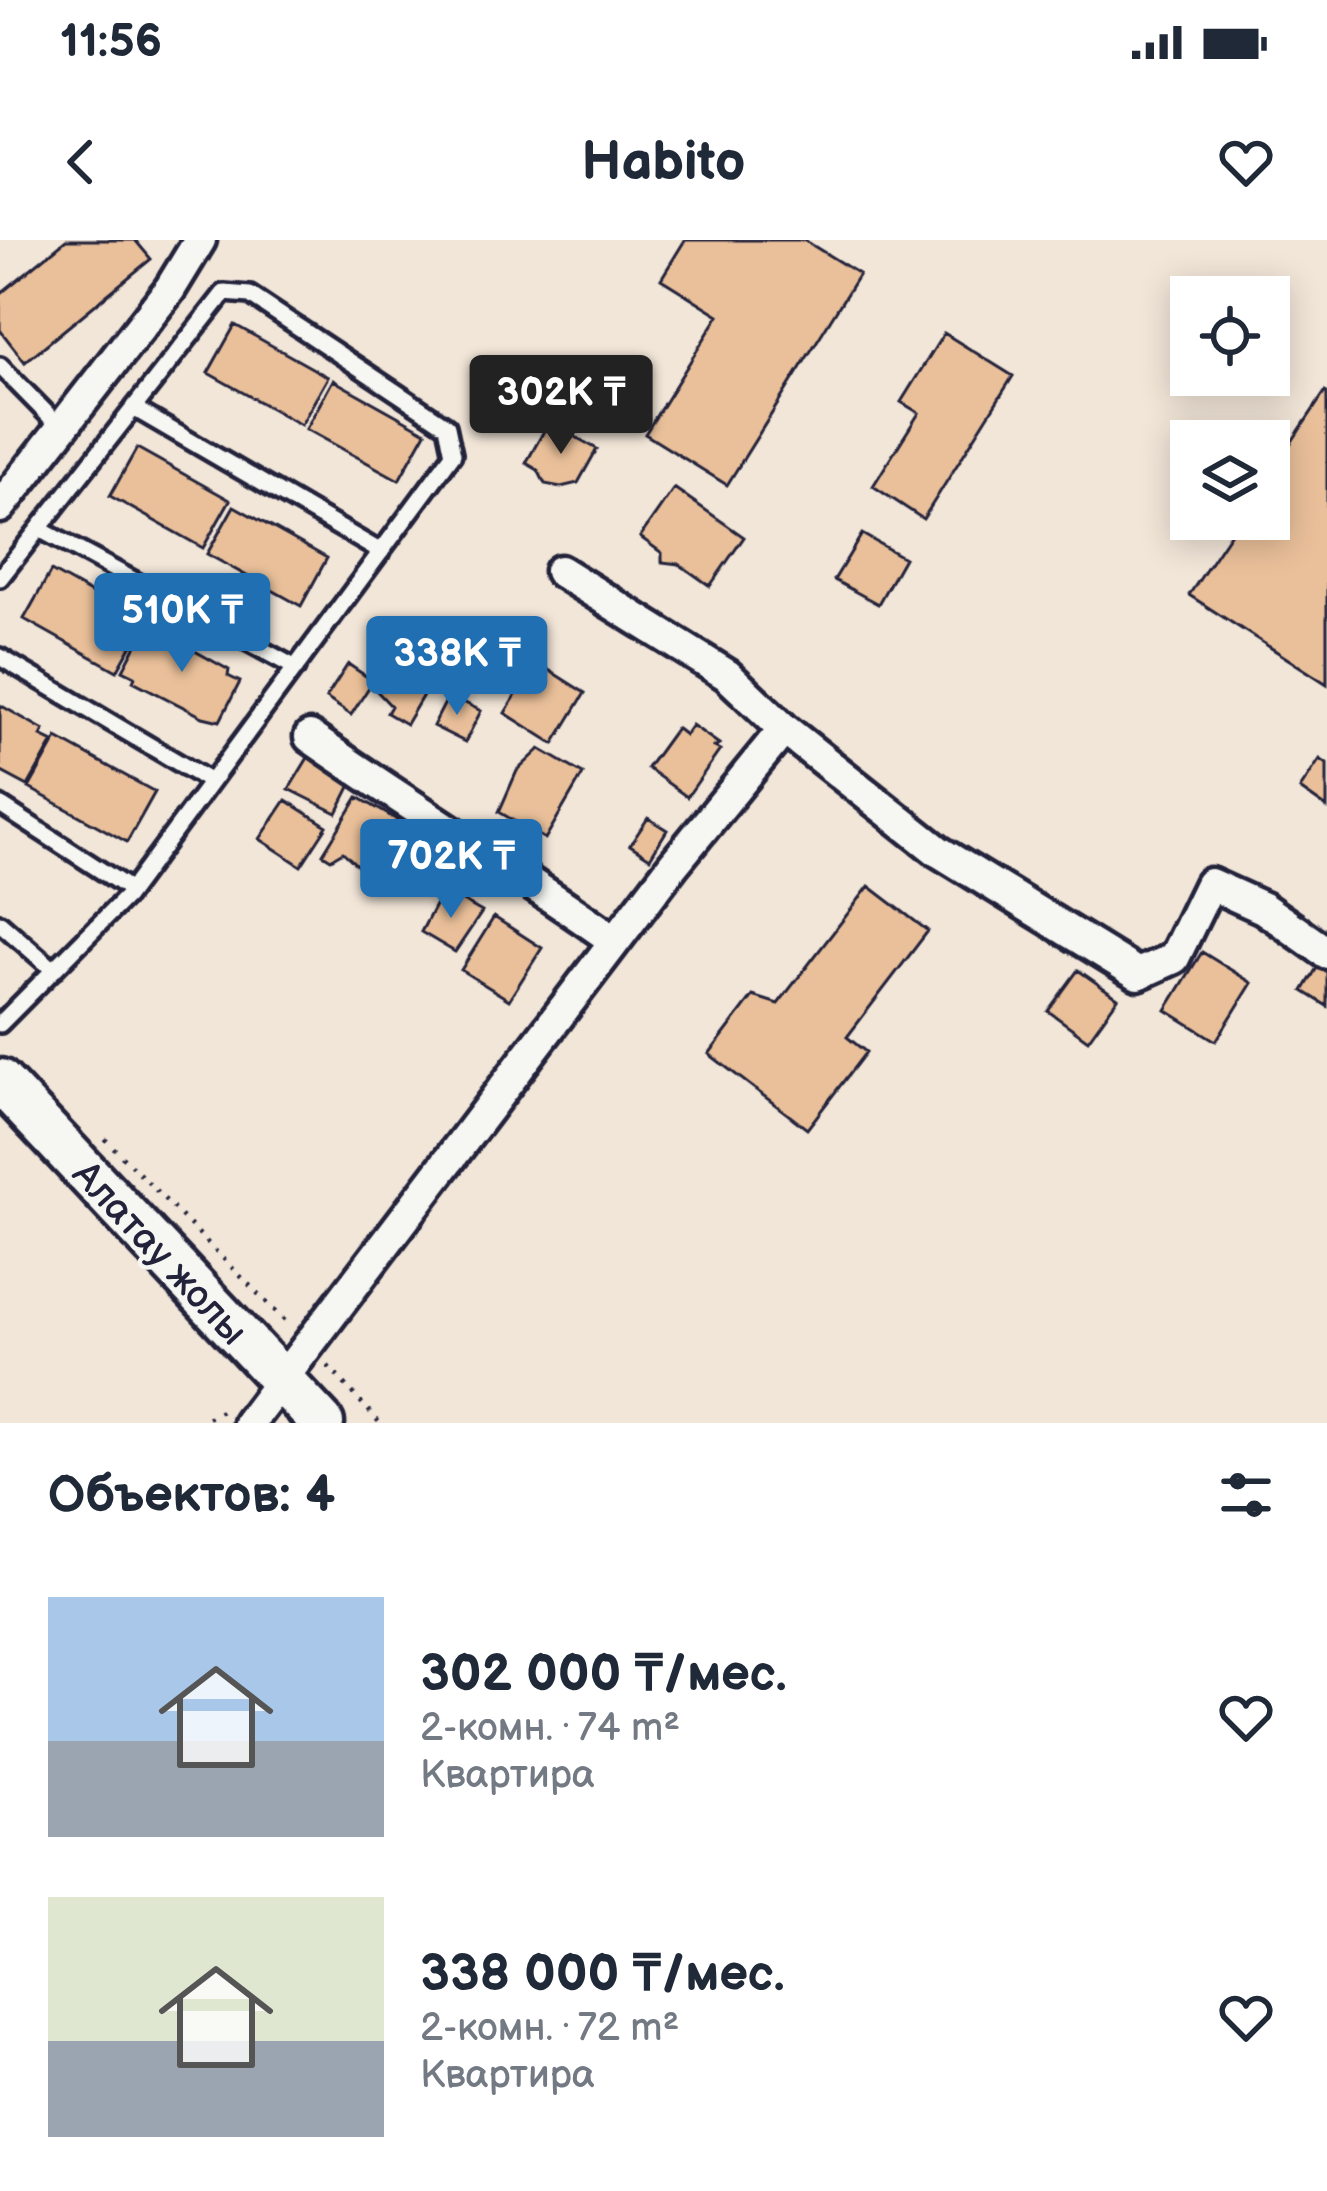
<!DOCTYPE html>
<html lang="ru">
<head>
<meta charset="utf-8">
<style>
	body { margin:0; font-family:"Balsamiq Sans",sans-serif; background:#f6f6f7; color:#1f2937; height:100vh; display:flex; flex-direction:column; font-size:45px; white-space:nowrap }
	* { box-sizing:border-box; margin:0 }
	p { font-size:39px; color:#747a83 }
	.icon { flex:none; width:66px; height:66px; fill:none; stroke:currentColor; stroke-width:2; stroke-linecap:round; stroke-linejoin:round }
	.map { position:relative; height:1183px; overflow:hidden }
	.sheet { display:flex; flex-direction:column; background:#fff; flex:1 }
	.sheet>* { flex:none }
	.buttons { position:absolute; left:1170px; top:36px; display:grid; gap:24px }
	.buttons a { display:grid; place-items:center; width:120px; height:120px; border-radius:0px; background:#fff; box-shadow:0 6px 30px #0003; font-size:60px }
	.price { position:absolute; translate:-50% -102px; padding:0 27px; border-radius:12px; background:#1f6fb2; color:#fff; font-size:39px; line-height:78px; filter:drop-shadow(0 3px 6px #0008) }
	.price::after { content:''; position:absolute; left:50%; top:72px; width:36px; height:27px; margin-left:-18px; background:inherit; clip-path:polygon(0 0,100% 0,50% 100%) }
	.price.on { background:#222; color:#fff }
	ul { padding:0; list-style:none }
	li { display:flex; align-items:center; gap:36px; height:300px; padding:0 48px }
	li span { display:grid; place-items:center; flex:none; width:336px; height:240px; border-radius:0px; color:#555 }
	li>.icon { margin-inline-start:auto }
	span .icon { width:144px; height:144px; fill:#fffc; stroke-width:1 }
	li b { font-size:51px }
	h2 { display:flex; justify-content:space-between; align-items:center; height:144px; padding:0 48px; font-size:51px }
	.status { display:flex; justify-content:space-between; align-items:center; height:84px; padding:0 60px; background:#fff; direction:ltr }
	.status svg { height:33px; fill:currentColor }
	header { display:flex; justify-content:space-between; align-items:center; height:156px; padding:0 48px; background:#fff; font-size:54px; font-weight:600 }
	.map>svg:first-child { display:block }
	.building { fill:#eac09a; stroke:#22223b; stroke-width:3 }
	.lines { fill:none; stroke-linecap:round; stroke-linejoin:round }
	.service-casing { stroke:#22223b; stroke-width:24 }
	.minor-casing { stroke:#22223b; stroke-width:39 }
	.secondary-casing { stroke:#22223b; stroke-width:51 }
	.path { stroke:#22223b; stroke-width:4.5; stroke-dasharray:3 9; stroke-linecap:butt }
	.service { stroke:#f6f6f2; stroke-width:15 }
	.minor { stroke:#f6f6f2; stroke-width:30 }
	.secondary { stroke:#f6f6f2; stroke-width:42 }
	.labels { text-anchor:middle; stroke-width:9; stroke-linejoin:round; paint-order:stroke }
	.street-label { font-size:39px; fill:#22223b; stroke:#f6f6f2 }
</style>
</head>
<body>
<div class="status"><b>11:56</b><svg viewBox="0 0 49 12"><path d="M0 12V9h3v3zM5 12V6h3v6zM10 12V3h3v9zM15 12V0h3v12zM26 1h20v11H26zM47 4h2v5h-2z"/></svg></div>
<header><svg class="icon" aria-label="back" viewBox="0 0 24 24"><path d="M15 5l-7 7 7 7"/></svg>Habito<svg class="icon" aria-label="heart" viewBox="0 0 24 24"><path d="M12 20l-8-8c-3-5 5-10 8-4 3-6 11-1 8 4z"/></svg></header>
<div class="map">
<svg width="1327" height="1183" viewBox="0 0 1327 1183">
	<rect width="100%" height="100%" fill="#f2e6d8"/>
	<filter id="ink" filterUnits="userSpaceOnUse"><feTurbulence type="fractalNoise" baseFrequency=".00833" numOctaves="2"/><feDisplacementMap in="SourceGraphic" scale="24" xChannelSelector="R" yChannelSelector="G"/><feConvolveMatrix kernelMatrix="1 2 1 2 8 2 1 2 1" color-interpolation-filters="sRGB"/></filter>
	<g filter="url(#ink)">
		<path class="building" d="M66,0h69l16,19 -126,103 -25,-32v-36z
			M685,0h119l55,34 -132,211 -82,-51 74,-119 -58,-36z
			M235,85l93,52 -27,48 -93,-52z
			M944,93l69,43 -90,143 -50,-33 46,-73 -18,-11z
			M333,140l93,52 -27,48 -93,-51z
			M1325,152l2,1v291l-138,-89 51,-76h29v-43z
			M549,182l48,27 -19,34 -17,4 -16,-3 -7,-14 -12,-7z
			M137,208l93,52 -27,48 -93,-52z
			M674,248l70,49 -34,49 -31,-22 -17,-2v-9l-22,-16z
			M234,266l93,52 -26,48 -94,-52z
			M862,294l42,24 -26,46 -44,-24z
			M51,331l93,52 -27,48 -93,-52z
			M144,390l8,5 7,-4 70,39 -1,6 12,6 -20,39 -17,-4 -70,-36 2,-5 -12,-6z
			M394,416l39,22 -27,46 -19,-11 4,-7 -16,-17z
			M536,422l49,31 -31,51 -49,-31z
			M348,424l25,17 -22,34 -25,-17z
			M449,455l32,16 -16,31 -32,-16z
			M0,465l44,25 -3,6 12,6 -25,44 -28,-15z
			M692,485l27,19 -5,3 6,3 -33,47 -40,-29 29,-40 9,7z
			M57,498l98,54 -28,50 -98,-54z
			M540,509l43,25 -38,65 -46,-27 18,-41z
			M309,516l45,23 -17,34 -48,-24z
			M1320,519l7,5v44l-27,-19z
			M358,557l39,23 -34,51 -20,-19 -12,7 -8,-5z
			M286,560l41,26 -26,40 -41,-27z
			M648,578l19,12 -17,28 -20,-13z
			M869,646l59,45 -81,106 19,15 -59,77 -98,-75 44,-58 25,8z
			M443,650l39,22 -27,40 -34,-20z
			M494,677l48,31 -33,52 -48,-30z
			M1202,712l50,31 -36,58 -50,-31z
			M1318,726l9,6v34l-24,-15z
			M1078,730l40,28 -30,42 -40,-29z"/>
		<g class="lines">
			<g class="service-casing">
				<path id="service" d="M0,126l61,62
					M137,170l244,142
					M41,290l255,138
					M0,338l224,-285 26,2 197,131 6,28 -327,443 -126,127
					M0,417l211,125
					M0,565l131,85
					M0,683l54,47"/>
			</g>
			<g class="minor-casing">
				<path id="minor" d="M0,267l170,-218 30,-49
					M560,331l167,104 57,54 154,122 200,123 36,-16 36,-74 53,24 64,45
					M310,497c100,70 205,133 305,204
					M249,1183l424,-558 111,-136"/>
			</g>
			<g class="secondary-casing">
				<path id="secondary" d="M0,841l322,342"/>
			</g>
			<path class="path" d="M105,899l182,184
				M328,1126l52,57
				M197,1183l27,-13"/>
			<use href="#service" class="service"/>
			<use href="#minor" class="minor"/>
			<use href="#secondary" class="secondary"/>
		</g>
	</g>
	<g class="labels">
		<g class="street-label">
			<text transform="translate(161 1012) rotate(47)" y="14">Алатау жолы</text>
		</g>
	</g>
</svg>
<div class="buttons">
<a><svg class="icon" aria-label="locate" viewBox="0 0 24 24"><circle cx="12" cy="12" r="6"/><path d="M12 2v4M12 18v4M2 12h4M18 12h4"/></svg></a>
<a><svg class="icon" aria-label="layers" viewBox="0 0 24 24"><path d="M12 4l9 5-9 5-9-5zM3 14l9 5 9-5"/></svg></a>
</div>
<b class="price on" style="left:561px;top:217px">302K ₸</b>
<b class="price" style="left:182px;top:435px">510K ₸</b>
<b class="price" style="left:457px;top:478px">338K ₸</b>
<b class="price" style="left:451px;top:681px">702K ₸</b>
</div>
<section class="sheet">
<h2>Объектов: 4<svg class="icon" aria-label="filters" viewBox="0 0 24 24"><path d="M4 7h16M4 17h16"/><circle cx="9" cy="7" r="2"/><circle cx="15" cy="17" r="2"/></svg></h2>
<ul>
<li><span style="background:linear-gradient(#a9c7e8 60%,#9aa5b1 0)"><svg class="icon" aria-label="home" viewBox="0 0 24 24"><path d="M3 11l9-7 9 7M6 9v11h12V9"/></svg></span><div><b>302 000 ₸/мес.</b><p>2-комн. · 74 m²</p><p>Квартира</p></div><svg class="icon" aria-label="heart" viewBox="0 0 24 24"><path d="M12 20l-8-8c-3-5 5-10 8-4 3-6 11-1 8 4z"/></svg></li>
<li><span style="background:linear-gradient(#dfe7d0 60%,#9aa5b1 0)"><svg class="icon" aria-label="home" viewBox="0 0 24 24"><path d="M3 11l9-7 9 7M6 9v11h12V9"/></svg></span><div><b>338 000 ₸/мес.</b><p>2-комн. · 72 m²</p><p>Квартира</p></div><svg class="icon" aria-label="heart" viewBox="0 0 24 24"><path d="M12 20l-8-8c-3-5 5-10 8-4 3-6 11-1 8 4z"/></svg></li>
</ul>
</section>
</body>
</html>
